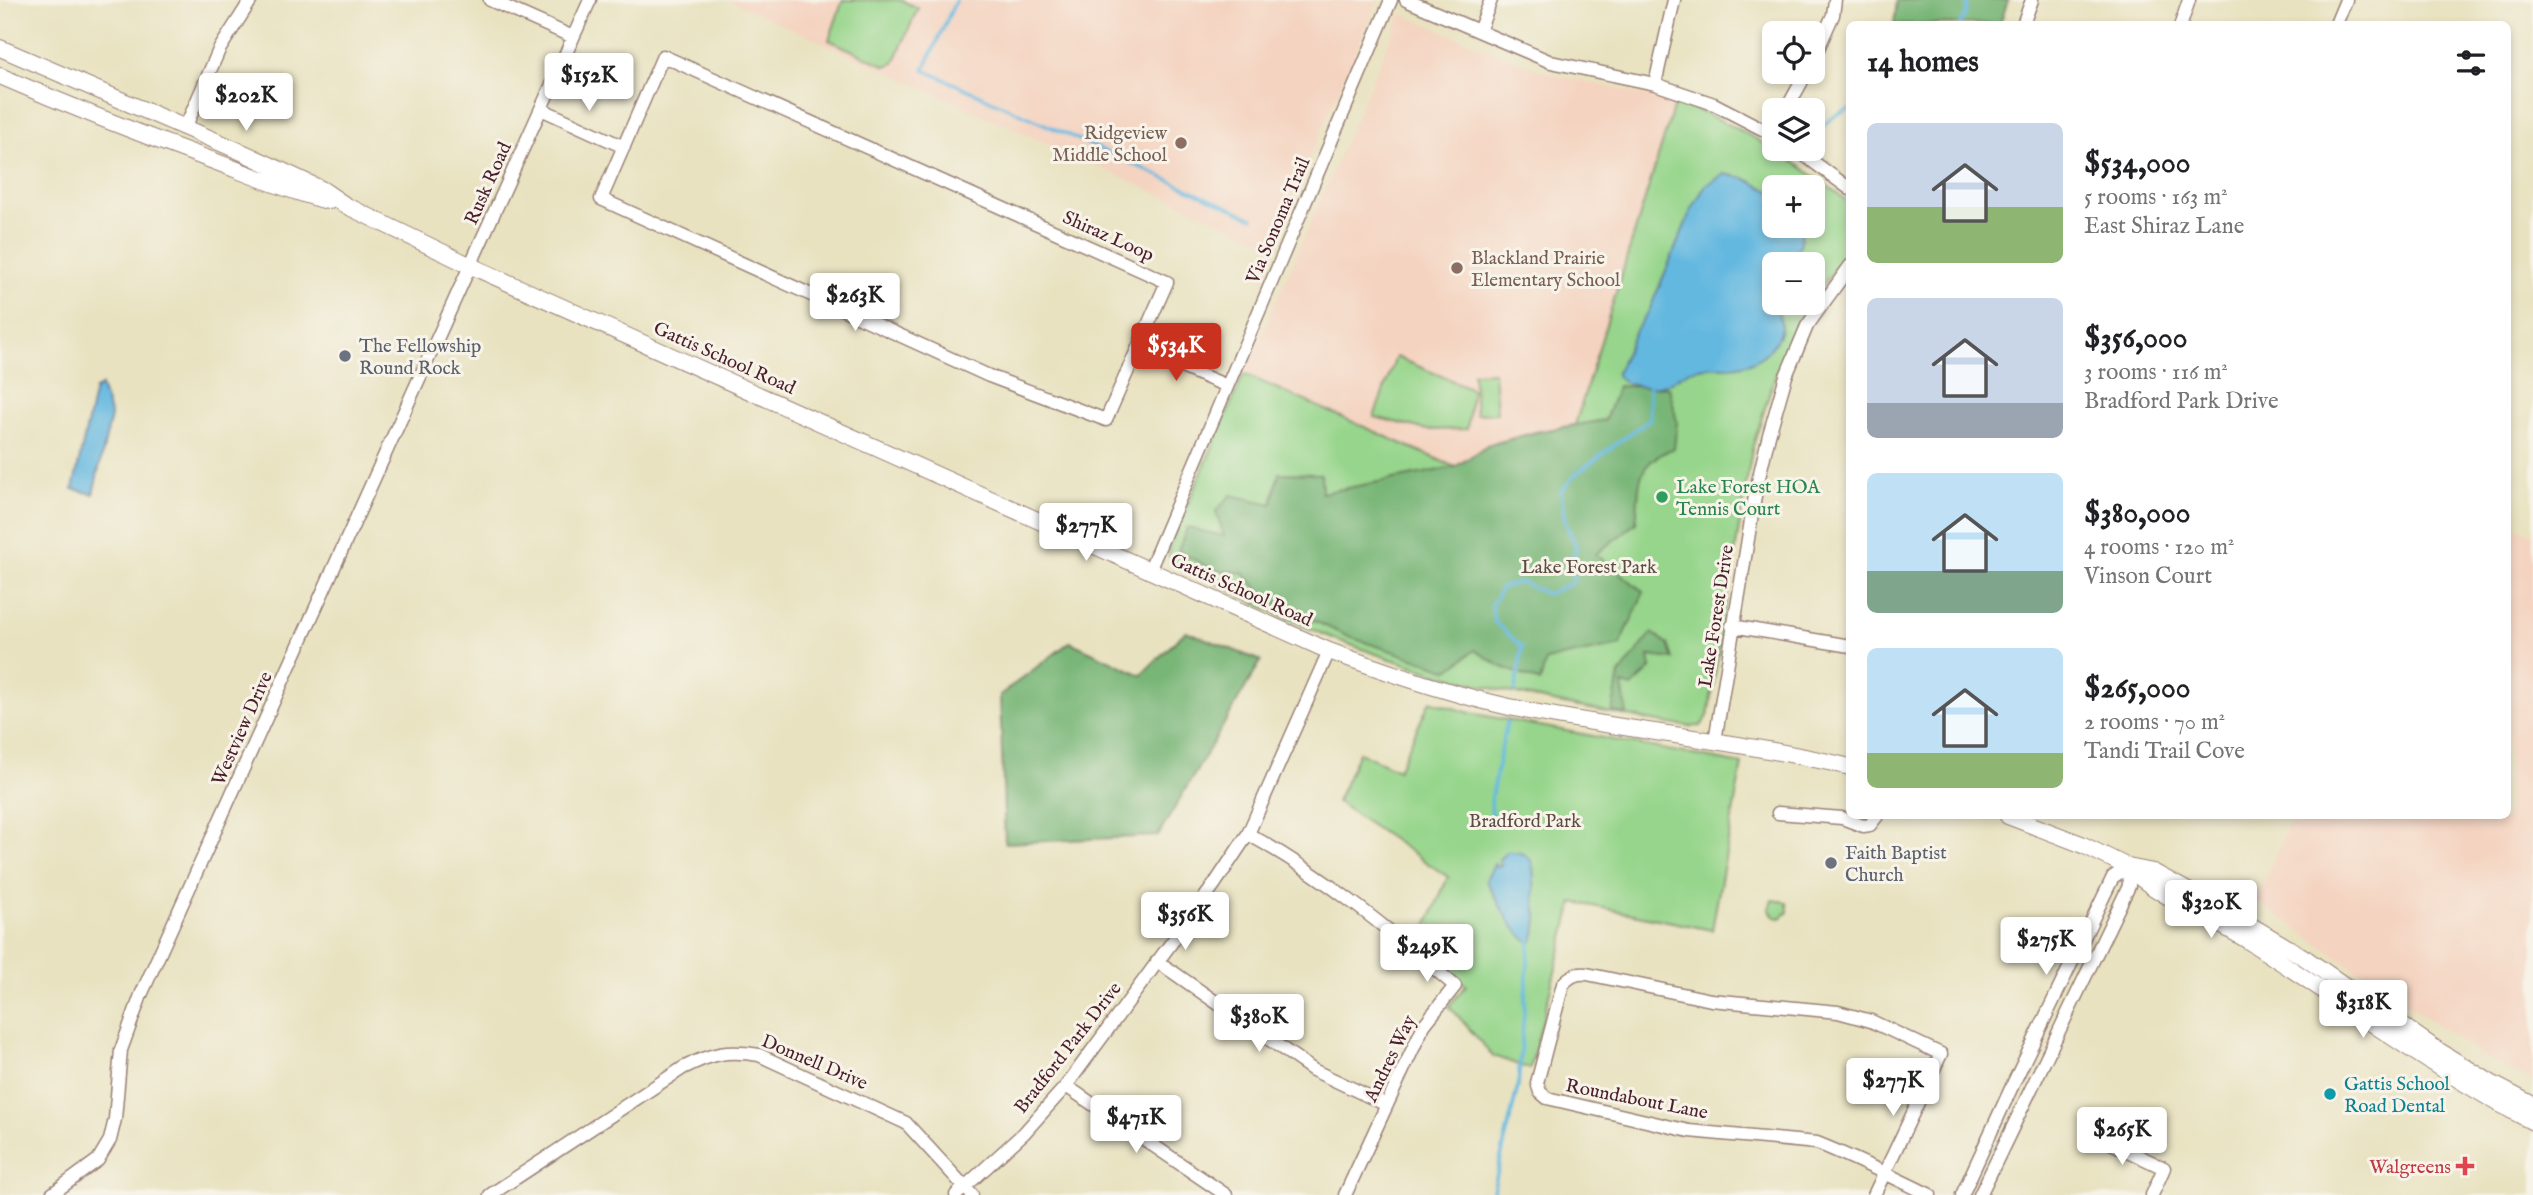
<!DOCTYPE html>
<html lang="en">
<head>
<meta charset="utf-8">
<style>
	body { margin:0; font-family:"IM FELL English",serif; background:#f6f6f6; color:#202124; height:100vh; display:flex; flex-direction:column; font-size:26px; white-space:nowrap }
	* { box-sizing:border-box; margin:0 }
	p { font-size:23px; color:#757577 }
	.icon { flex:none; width:38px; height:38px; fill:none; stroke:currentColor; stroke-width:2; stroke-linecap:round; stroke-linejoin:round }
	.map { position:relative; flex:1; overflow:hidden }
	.panel { position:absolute; left:1846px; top:21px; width:665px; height:798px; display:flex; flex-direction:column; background:#fff; border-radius:10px; box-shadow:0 4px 10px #0003 }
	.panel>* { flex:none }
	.buttons { position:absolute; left:1762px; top:21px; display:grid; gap:14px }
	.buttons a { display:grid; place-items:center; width:63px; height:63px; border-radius:10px; background:#fff; box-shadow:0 4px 10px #0003; font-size:35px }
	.price { position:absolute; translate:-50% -60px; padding:0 16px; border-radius:7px; background:#fff; color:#222; font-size:23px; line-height:46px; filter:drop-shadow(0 2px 4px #0008) }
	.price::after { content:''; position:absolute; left:50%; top:42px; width:21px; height:16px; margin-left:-10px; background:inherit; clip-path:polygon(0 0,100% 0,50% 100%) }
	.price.selected { background:#c8321e; color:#fff }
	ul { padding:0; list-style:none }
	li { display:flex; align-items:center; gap:21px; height:175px; padding:0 21px }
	li span { display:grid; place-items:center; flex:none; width:196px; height:140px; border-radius:10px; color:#555 }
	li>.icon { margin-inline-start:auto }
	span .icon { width:84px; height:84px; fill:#fffc; stroke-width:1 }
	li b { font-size:30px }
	h2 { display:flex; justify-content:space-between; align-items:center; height:84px; padding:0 21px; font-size:30px }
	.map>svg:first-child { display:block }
	.built { fill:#f4d3c0 }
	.green { fill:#96d58b; stroke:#707a5b; stroke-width:2; fill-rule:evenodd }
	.forest { fill:#78b677; stroke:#616a51; stroke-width:2 }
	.water { fill:#64b8e0; stroke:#576c86; stroke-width:2 }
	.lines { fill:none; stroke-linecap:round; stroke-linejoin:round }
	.stream { stroke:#64b8e0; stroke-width:3.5 }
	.minor-casing { stroke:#998076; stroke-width:15 }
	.major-casing { stroke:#998076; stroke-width:18 }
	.minor { stroke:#fff; stroke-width:12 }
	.major { stroke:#fff; stroke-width:16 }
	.education-dot { fill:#8d6e63; stroke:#f7f3e8; stroke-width:2.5 }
	.worship-dot { fill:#6b7280; stroke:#f7f3e8; stroke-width:2.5 }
	.leisure-dot { fill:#2e9e5b; stroke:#f7f3e8; stroke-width:2.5 }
	.culture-dot { fill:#0f9aa8; stroke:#f7f3e8; stroke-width:2.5 }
	.health-dot { fill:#e0444e; stroke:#f7f3e8; stroke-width:2.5 }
	.labels { text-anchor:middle; stroke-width:6; stroke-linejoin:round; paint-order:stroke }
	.education-label { font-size:19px; fill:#785e54; stroke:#f7f3e8; text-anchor:end }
	.street-label { font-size:19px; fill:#4a1f2b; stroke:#f7f3e8 }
	.worship-label { font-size:19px; fill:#5b616d; stroke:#f7f3e8; text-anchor:start }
	.leisure-label { font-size:19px; fill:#27864d; stroke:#f7f3e8; text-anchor:start }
	.park-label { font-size:19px; fill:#5d4c43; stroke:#f7f3e8 }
	.culture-label { font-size:19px; fill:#0d838f; stroke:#f7f3e8; text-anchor:start }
	.health-label { font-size:19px; fill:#be3a42; stroke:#f7f3e8; text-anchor:end }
</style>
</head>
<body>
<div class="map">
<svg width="2533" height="1195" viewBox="0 0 2533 1195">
	<rect width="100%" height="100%" fill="#f7f3e8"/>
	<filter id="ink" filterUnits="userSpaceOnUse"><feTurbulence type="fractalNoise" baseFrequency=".0143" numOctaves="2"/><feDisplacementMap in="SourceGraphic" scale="14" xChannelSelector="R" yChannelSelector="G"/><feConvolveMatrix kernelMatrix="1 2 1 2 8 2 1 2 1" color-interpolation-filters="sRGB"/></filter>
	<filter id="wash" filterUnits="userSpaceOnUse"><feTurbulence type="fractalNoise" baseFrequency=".00686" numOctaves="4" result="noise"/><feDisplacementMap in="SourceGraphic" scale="28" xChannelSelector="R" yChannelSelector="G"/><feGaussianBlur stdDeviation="1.57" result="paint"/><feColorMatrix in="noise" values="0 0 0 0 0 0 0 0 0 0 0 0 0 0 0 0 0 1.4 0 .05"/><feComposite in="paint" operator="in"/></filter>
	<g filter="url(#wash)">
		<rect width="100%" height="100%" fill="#e8e2c0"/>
		<path class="built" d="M728,0h650l-106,245z
			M1401,14l146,59 128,29 -100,323 -86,20 -34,22 -211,-93z
			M2508,523l25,11v548l-52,-27 -226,-155 38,-84h215z"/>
		<path class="green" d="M843,0h57l18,8 -24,55 -8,3 -57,-26z
			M1675,102c66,23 120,58 175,101v44l-37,52v-35h-39v39h37l-17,30 -20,46 -22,70 -44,267 -7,10c-25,2 -68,-10 -94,-14 -112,-19 -223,-49 -326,-96 -37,-18 -73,-37 -109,-55l-3,-5v-9l75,-173 211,93 34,-22 46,-13 40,-7zM1774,187h39v39h-39z
			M1396,357l76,32 -5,40 -39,1 -54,-13z
			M1494,372l3,41 -21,1 -3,-41z
			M1430,701l40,12 272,51 -30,166 -139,-28 -43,167 -37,-13 -44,-50 17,-21 -47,-41 29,-67 -111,-75 22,-50 39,18z
			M1772,900l15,2 1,10 -7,6 -6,-1 -6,-8z"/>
		<path class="forest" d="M1897,0h111l-8,24h-106z
			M1618,386l51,1 8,35 -3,26c-42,17 -33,35 -38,75l-40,31 48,38 -24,53 -74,15 -6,22 -40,-16 -25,-16 -26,20 -100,-33 -84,-39 -21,-25 -31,-3 -35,-19 9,-23 37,8 -8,-25 15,-16 41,9 7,-31 42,1 1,19 133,-26 34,-22 48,-13 68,-12z
			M1186,631l75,30 -103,175 -153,7 -5,-148 70,-53 71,33z
			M1652,633l16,11 5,15 -24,-3 2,13 -19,18 -10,-3 5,30 -15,-2 7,-37z"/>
		<path class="water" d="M1724,174l20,4 30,15v33h27c3,19 -3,25 -16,38h-11v11l-5,13c3,11 11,25 12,36 1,18 -21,38 -38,41 -21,5 -37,-3 -58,8 -7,4 -12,9 -19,11 -14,5 -42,4 -50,-10l20,-44 13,-19 41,-98 15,-27z
			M101,386l10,30 -18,78 -20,-5 22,-100z
			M1507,852c31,-3 27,20 27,42 1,21 9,26 -3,49 -21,-12 -33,-43 -45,-63l9,-17v4l6,-1 -2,-7z"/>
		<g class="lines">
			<path class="stream" d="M956,0l-32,70 329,148
				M1960,24l6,-11 2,-13
				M1813,135l23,-20 14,-6
				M1515,692l7,-45 -28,-26 -2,-16 9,-17 19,-6 28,12 25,-12 2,-7 -10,-5 12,-22 -12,-26 -4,-31 16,-18 73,-54 -1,-35
				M1492,821l-1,-23 16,-76
				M1492,1195l26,-109 12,-148"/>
		</g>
	</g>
	<g filter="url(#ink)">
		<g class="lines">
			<g class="minor-casing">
				<path id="minor" d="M490,0l83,37
					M1406,0l145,62 104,22 59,20 60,31
					M2023,24l9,-24
					M2181,24l8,-24
					M2336,24l10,-24
					M1479,31l12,-31
					M663,56l504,226 -61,138 -117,-44 -388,-177z
					M1813,60l20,-45 2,-15
					M1655,84l19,-84
					M541,109l83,38
					M1786,110l21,-38
					M186,126l33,-76 32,-50
					M1796,149l54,40
					M1139,349l88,37
					M1149,571l242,-571
					M1732,626l118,20
					M1715,741l41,-251 13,-55 17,-59 21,-50 43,-60
					M1778,813l64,5 21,8 7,-1 7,-9
					M1248,834c75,41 142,96 207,152l-31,39 -79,170
					M1157,961l156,109 74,35
					M1066,1086l160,109
					M2094,1135l70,33 -12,27
					M52,1194l46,-34 12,-20 5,-21 6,-69 20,-55 449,-995
					M490,1195l193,-127c29,-15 44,-18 76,-13l147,68 66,72
					M956,1195l68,-62 42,-47 148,-201 34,-51 81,-183
					M1874,1195l67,-141 -70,-33 -33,-9 -127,-12 -124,-26c-11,-1 -17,2 -24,10l-26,99 3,9 7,6 142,33 128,12c38,15 76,34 113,52
					M1962,1195l52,-113 99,-205 15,-10
					M1980,1195l149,-309 -1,-19"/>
			</g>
			<g class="major-casing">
				<path id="major" d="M0,48l244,105 79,37 22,15 126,61 858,385c66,24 135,48 205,61 105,20 212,30 316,55
					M0,76c69,30 140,58 211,84 38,14 77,31 117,41
					M2008,816l73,28 47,23 25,5 92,50 60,36 131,91 55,34 42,22
					M2128,867c34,33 82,49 122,75 94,60 183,128 283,180"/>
			</g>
			<use href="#minor" class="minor"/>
			<use href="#major" class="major"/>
		</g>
	</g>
	<g class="education-dot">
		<circle cx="1181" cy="143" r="7"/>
		<circle cx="1457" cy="268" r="7"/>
	</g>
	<g class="worship-dot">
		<circle cx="345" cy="356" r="7"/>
		<circle cx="1831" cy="863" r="7"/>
	</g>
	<circle class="leisure-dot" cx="1662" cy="497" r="7"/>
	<circle class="culture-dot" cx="2330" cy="1094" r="7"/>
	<path class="health-dot" d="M2461.5 1155.5h7v7h7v7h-7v7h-7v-7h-7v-7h7z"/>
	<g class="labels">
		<g class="education-label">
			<text x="1167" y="139">Ridgeview<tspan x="1167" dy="22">Middle School</tspan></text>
			<text x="1471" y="264" text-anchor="start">Blackland Prairie<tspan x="1471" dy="22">Elementary School</tspan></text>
		</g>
		<g class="street-label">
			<text transform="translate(487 183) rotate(-66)" y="7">Rusk Road</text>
			<text transform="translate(1277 220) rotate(-67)" y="7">Via Sonoma Trail</text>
			<text transform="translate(1109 235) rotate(24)" y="7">Shiraz Loop</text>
			<text transform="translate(725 357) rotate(24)" y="7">Gattis School Road</text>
			<text transform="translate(1242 589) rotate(24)" y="7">Gattis School Road</text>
			<text transform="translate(1715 616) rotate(-81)" y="7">Lake Forest Drive</text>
			<text transform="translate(241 728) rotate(-66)" y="7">Westview Drive</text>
			<text transform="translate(1067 1047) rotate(-52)" y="7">Bradford Park Drive</text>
			<text transform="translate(1389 1058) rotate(-64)" y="7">Andres Way</text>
			<text transform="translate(815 1061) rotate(23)" y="7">Donnell Drive</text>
			<text transform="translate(1637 1098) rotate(11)" y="7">Roundabout Lane</text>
		</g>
		<g class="worship-label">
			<text x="359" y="352">The Fellowship<tspan x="359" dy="22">Round Rock</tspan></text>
			<text x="1845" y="859">Faith Baptist<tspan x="1845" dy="22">Church</tspan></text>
		</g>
		<g class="leisure-label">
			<text x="1676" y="493">Lake Forest HOA<tspan x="1676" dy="22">Tennis Court</tspan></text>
		</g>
		<g class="park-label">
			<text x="1589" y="573">Lake Forest Park</text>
			<text x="1525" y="827">Bradford Park</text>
		</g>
		<g class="culture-label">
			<text x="2344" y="1090">Gattis School<tspan x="2344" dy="22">Road Dental</tspan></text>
		</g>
		<g class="health-label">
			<text x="2451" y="1173">Walgreens</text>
		</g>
	</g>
</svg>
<div class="buttons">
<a><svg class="icon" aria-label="locate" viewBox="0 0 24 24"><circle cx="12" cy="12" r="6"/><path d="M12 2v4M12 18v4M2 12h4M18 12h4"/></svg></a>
<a><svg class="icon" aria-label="layers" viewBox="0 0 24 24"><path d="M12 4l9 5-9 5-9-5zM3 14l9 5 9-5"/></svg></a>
<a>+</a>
<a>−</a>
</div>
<b class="price" style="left:589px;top:113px">$152K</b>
<b class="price" style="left:246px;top:133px">$202K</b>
<b class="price" style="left:855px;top:333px">$263K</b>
<b class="price selected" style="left:1176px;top:383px">$534K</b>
<b class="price" style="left:1086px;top:563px">$277K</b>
<b class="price" style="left:2211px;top:940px">$320K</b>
<b class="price" style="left:1185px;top:952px">$356K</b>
<b class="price" style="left:2046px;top:977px">$275K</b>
<b class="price" style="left:1427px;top:984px">$249K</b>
<b class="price" style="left:2363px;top:1040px">$318K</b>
<b class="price" style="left:1259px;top:1054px">$380K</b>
<b class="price" style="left:1893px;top:1118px">$277K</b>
<b class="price" style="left:1136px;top:1155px">$471K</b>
<b class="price" style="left:2122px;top:1167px">$265K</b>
<section class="panel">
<h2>14 homes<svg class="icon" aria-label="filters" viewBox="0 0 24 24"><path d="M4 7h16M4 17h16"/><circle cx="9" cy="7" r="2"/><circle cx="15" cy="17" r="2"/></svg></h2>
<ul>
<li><span style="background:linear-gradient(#c9d6e8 60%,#8fb573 0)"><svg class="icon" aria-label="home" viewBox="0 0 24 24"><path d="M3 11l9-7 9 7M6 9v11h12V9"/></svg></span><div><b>$534,000</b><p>5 rooms · 163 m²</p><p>East Shiraz Lane</p></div></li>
<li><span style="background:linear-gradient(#c9d6e8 75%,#9aa5b1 0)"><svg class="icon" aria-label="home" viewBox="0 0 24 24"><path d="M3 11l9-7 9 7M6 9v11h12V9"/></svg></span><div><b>$356,000</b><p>3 rooms · 116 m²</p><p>Bradford Park Drive</p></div></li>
<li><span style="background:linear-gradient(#bfe0f5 70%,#7fa58c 0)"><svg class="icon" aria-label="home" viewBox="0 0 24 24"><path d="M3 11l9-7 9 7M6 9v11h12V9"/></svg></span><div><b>$380,000</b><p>4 rooms · 120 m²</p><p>Vinson Court</p></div></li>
<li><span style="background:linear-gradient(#bfe0f5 75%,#8fb573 0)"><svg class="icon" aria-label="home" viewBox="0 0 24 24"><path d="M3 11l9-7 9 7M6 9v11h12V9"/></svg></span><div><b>$265,000</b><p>2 rooms · 70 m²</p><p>Tandi Trail Cove</p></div></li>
</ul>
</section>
</div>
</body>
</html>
